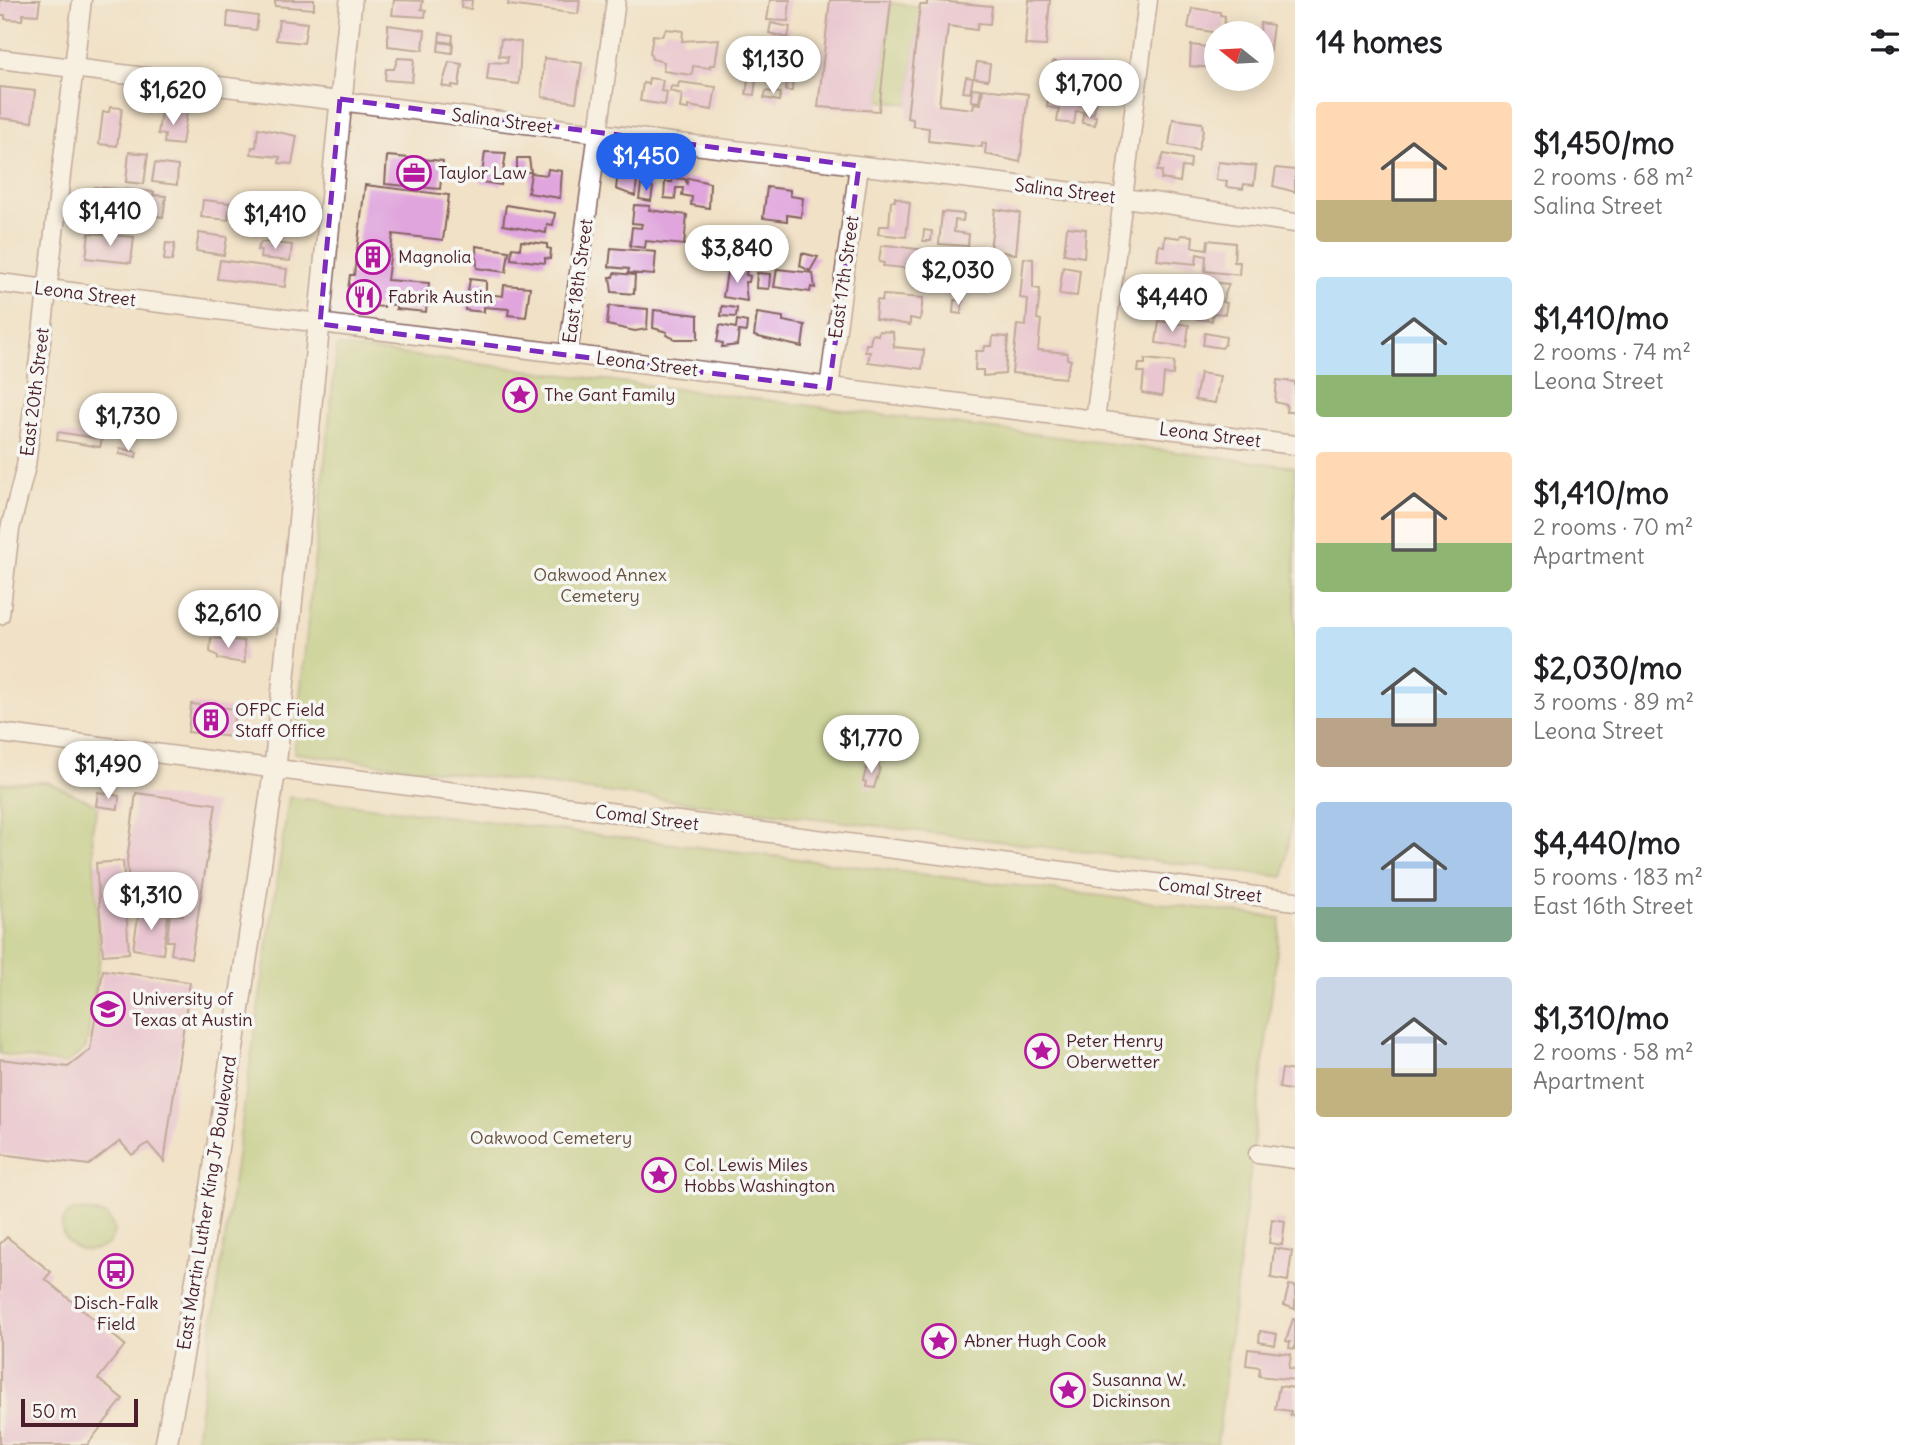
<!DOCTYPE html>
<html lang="en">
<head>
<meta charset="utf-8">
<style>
	body { margin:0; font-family:Delius,sans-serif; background:#f2f2f2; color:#202124; height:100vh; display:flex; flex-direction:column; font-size:26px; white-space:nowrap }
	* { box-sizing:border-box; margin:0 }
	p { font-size:23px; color:#757577 }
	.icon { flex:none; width:38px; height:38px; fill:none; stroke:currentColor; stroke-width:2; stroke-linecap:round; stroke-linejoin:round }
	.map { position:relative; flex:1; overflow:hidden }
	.sheet { display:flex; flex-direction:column; background:#fff; width:630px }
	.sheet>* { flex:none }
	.needle { width:46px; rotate:288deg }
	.tools { position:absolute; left:1204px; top:21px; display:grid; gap:14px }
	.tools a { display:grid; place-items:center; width:70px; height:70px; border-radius:50%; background:#fff; box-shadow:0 4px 18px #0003; font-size:35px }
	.scale { position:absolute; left:21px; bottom:18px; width:117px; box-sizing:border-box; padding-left:7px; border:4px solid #4a1f2b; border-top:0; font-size:19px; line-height:24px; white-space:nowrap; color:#4a1f2b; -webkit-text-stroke:5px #f6f6f2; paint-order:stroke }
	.price { position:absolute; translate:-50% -60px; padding:0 16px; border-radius:24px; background:#fff; color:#222; font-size:23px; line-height:46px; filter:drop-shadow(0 2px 4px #0008) }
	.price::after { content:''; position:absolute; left:50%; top:42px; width:21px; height:16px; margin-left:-10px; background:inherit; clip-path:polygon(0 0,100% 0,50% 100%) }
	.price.active { background:#2563eb; color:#fff }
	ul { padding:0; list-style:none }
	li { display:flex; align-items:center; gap:21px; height:175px; padding:0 21px }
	li span { display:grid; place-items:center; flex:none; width:196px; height:140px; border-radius:7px; color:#555 }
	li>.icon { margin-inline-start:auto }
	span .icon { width:84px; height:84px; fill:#fffc; stroke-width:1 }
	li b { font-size:30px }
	h2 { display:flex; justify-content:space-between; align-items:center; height:84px; padding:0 21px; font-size:30px }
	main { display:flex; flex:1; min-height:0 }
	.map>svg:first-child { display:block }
	.green { fill:#a7c56d; stroke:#78724c; stroke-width:2 }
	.building { fill:#e0a5dd }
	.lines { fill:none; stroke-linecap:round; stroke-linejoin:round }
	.minor-casing { stroke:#846361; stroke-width:21 }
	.major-casing { stroke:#846361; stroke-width:24 }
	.minor { stroke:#fff; stroke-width:18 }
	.major { stroke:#fff; stroke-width:21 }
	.marked { fill:none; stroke:#7b2cbf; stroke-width:5; stroke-dasharray:14 9; stroke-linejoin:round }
	.labels { text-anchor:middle; stroke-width:7; stroke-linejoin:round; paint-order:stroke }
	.street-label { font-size:18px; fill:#4a1f2b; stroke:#f6f6f2 }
	.poi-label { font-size:18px; fill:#4a1f2b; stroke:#f6f6f2; text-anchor:start }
	.park-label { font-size:18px; fill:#66513f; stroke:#f6f6f2 }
</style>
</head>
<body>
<main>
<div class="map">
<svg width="1295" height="1445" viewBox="0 0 1295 1445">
	<rect width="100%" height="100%" fill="#f6f6f2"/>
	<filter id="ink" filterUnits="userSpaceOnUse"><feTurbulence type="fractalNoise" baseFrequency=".0143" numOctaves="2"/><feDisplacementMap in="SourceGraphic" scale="14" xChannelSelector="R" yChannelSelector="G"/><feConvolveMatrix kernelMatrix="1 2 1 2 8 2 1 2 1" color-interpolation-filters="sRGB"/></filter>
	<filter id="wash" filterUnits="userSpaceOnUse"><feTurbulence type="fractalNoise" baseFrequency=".00686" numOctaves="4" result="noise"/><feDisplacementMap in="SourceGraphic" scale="28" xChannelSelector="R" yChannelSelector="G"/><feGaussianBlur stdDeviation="1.57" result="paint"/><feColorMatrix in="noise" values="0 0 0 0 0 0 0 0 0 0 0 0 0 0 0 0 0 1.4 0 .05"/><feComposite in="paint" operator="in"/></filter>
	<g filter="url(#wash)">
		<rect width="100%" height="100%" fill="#f1e1c6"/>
		<path class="green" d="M891,3l29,4 -11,97 -29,-3z
			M337,346l958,121v326l-11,84 -990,-124z
			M47,782l51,23 -6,25 8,128 -14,90 -20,16 -66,-10v-271z
			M289,797l992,121 -64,527h-1022z
			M79,1210l28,5 8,15 -6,14c-42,25 -65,-30 -30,-34z"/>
		<g id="blocks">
			<path class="building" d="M0,0h40l-2,15 -15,-1 -1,6 -17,-1v-4h-5z
				M275,0h39v9l-39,-3z
				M394,0l29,1 -2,8 5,1 -1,7 -33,-2z
				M462,0h10l-1,9 -10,-1z
				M509,0h71l-2,14 -70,-9z
				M770,0h20l-2,21 -21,-1z
				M830,0h61l-12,111 -61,-4z
				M927,0l65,6 -2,18 -12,-1 -1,7 -29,-4 -9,79 34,4 1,-6 7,1 2,-15 45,5 -8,68 -35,-8 1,-10 -4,-1v4l-54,-6 1,-13 -16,-2v-7l-6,-1 13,-113h7z
				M1029,0h21l-4,46 -21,-1z
				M1192,8l28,4v3l5,1 -1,14 -6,-1v4l-30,-5z
				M228,12l30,4 -2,14 -29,-3z
				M279,20l28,3 -3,20 -28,-3z
				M771,23l19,4 -2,11 -19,-5z
				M1260,23l13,2 -5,39 -6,-1z
				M388,25l37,5 -2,20 -35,-4z
				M666,29l17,2 -1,10 37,-2 -4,26h-5v3l-17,-2 -1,9 -29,-4 1,-9 -12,-3 -2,-6 3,-18 9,1z
				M440,33l13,2 -1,8 -13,-2z
				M501,39l20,3 -2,42 -32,-4 2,-18 18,1 1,-6 -9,-1z
				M439,42l14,2 -1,9 -14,-2z
				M1191,45l25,3 -2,20 -24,-2z
				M398,58l16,1 -2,23 -27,-2 1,-11h8z
				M544,58l38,5 -6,39 -34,-5z
				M1053,61l47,6 -2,21 -48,-6z
				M449,62l13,2 -3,22 -7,-1v3l-10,-2z
				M977,62l13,2 -2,16 -14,-2z
				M787,74l6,1 -1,16h-6z
				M966,77l7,1 -3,15 -7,-1z
				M649,78l14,2 -2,11 6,1 -2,13 -25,-4 3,-18 5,1z
				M748,79l8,1 -2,15 -8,-1z
				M679,82l37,5 -4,23 -24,-4v3l-8,-1 2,-14 -12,-3 1,-5 7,1z
				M0,87l35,4 -3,31 -32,-4z
				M1050,87l47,6 -3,20 -18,-2 -2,13 -17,-2 2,-13 -12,-2z
				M972,88l9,1 -2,13 -8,-1z
				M766,91l15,2 -2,8 -15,-3z
				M110,107l12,1 -5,38 -18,-2 4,-32h6z
				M179,111l8,1 -5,33 -18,-2 1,-8 -7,-1 3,-22 18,2z
				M1083,114l13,2 -1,9 -13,-2z
				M1173,119l29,4 1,8 -5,19 -29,-5z
				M258,128l39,8 -5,28 -13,-1 1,-6 -29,-3 1,-7h4z
				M129,152l19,2 -4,30 -18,-2z
				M485,152l21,1 -5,32 -20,-3z
				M1164,154l27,5 -1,9 -8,-1 -2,15 -19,-3 1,-8h-5z
				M387,156l56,5 -3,28 -55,-5z
				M517,158h12l2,14h-14z
				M1218,162l38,4 -2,19 -10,-1 -1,5 -17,-2 1,-6 -11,-1z
				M155,163l23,3 -1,19 -25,-3z
				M619,164l20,1 -4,31 -19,-7z
				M1276,168l19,2v22l-22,-6z
				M548,169l14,2 -2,27 -32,-5 3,-20 16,2z
				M673,178l12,1 2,4 1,-5 22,5 -1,25 -18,-3 1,-8 -10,-2 1,-7h-7l-1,11 -11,-1 1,-16h7z
				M365,185l84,10 -6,45 -50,-6 -6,46 42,3 -3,29 -30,-3v-4l-12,-1v3l-24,-2 1,-5 -14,-2 3,-23h4z
				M641,185l12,2 -2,14 -12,-2z
				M95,187l59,5 -1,3 13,1 -3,21 -40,-7 -1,12 -35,-4 1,-12 5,1z
				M767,187l23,3v6l13,2 -2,19 -14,-2v6l-24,-3z
				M895,197l15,6 -4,34 -28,-3 1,-8h10l2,-25h4z
				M203,200l27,3 -2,17 -27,-3z
				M506,205l49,8 -2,12 -6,-1 -1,9 -43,-8z
				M634,205l16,1 -1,4 38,5 -3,30 -38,-4 -1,7 -15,-2 2,-19 9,1 1,-4 -10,-1z
				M277,208h12l-1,14h6l-1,11 -27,-2 3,-19h8z
				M995,209l25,4 -4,41 -26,-4z
				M942,212l22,2 -1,7 -8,-1 -1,12 15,2 -1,12 -29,-2z
				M1067,227l19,2 -2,28 -20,-3z
				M924,230l8,1 -1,10h-8z
				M89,233l45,4 -3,26 -45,-5z
				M199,233l28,4 -3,18 -28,-4z
				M1181,235l12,1 -1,11 15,2 1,-9 27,3 -1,19h6l-1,13 -34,-4 1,-15 -9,-2 -1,10 -39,-4 2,-15 5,1 1,-10 15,2z
				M521,241l26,3v4l4,1 -1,10 -5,-1v5l-34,-4 1,-11 8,1z
				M261,242l31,3 -2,16 -30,-3 1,-8h-4z
				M166,243l9,1 -3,17 -8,-1z
				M886,245l39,5 -2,20 -40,-4 1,-3 -5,-1 2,-15z
				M476,246l33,5 -3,21 -29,-4z
				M611,248l45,4 -2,23 -26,-2 1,-4 -20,-2z
				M756,250l13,3 -2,10 -20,-2 2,-8 6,2z
				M802,253l16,4 -8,14 -10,-5z
				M1024,258l9,1v29l7,1 -3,30 4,1 -3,30 29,3v6l4,1 -6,18 -53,-5 5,-48 9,1 2,-27 -8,-1z
				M220,260l67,9 -2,18 -68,-8z
				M989,262l16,3 -2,15 -16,-2z
				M737,267l10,1 -1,7 4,1 -1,6h-4l2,19 -24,-4 4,-25 9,1z
				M1063,267l17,3 -3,26 -18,-2z
				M777,269l36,4 2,15 -4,-1 -1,5 -36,-5z
				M614,273l21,2 -1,19 -22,-2 -2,-15h3z
				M757,273l13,1 -1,15 -13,-1z
				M1159,276l14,2 -1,4 27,5h16l3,-4 11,1 -7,18 5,1 -2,11 -12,-1 -1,8 -15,-2 2,-24 -11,-1 -3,21 -33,-5 1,-11 6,1z
				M470,279l16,2v13l17,2 1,-11 26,2 -4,30 -18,-2 1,-6 -25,-2v5l-19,-2z
				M883,295l40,3 -3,22 -10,-2v7l-35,-6 2,-19 5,1z
				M954,300l9,1 -2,13 -8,-1z
				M609,306l39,3 -1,20 -12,2 -28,-6z
				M722,306l15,2 -1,9 -15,-1z
				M654,310l44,5v24h-23l-9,-4 1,-3 -14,-4z
				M757,313l26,4v4l22,4 -3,22 -48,-11z
				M737,320l10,2 -1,10 -7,-1 -2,14 -15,2 1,-4 -6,-1 3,-17 16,3z
				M1159,321l30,4 -3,22 -30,-4z
				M879,331l14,1 1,15 30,3 -2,19 -54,-7 2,-10h-5l1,-8h4l2,-10 6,1z
				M1205,333l21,4 -1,7 -3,4 -19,-3z
				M993,336l15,1 -3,37 -22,2v-6h-8l1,-19h8l1,-5h7z
				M1145,359l29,3 -1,13 -9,-1 -2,22 -20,-3 2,-21h-6l1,-8h6z
				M1200,373l20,3 -5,27 -20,-3z
				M1277,380l18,2v30h-9l1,-7 -12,-3z
				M93,409l43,5 -1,9 -43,-5z
				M58,432l44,7 -2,8 -43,-7z
				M120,448l17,4 -1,5 -17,-3z
				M211,638l33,3 1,22 -27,-4v-3l-8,-4z
				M191,704l44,5 -3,28 -44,-5z
				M868,762l10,1 2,5 -6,20 -9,-1 1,-5 -3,-1z
				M98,792l21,4 -1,13 -22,-3z
				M136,793l80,11 -25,154 -20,-4 2,-13h-6l3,-26h14l-52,-7 3,-18 -6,-1 -2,-29z
				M123,861l6,92 -26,2 -7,-92z
				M139,911l29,4 -5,39 -30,-5z
				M103,970l87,12 -26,180 -16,-19 -16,12 -12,-14 -31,24 -89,-11v-95l68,8 22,-17z
				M1282,1069l13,2v20l-16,-3z
				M1272,1219l13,2 -3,24 -13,-2z
				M7,1237l44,35 -6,7 80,66 -27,34 25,20 -36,46h-87v-201z
				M1274,1248l18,3 -4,30 -17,-3z
				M1289,1285l6,1v23l-11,-4z
				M1293,1319h2v30l-6,-1 1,-6 -4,-1z
				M1260,1331l17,3 -2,11 -16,-3z
				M1248,1349l43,5 -2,14 6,1v11l-36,-4 1,-9 -14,-2z
				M1279,1386l16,2v28l-5,-1 1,-4 -16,-2z"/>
		</g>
	</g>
	<g filter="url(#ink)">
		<use href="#blocks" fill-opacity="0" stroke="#846361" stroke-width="2"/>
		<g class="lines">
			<g class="minor-casing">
				<path id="minor" d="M0,59l1139,141 156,23
					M0,283l1295,162
					M568,354l48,-354
					M829,388l30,-222
					M1095,421l53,-421
					M0,615l10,-86 16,-63 56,-466
					M0,733l1295,168
					M1258,1154l37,5"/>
			</g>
			<g class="major-casing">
				<path id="major" d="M166,1445l36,-195 73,-482 76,-768"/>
			</g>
			<use href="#minor" class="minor"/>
			<use href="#major" class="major"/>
		</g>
	</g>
	<path d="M0 0H1295V1445H0ZM340,99l519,67 -30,222 -509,-64z" fill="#f1e1c6" fill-opacity=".55" fill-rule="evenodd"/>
	<path class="marked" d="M340,99l519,67 -30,222 -509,-64z"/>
	<defs>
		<g id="office-ring" transform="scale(1.75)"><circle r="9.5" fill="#f6f6f2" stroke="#b5179e" stroke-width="1.5"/><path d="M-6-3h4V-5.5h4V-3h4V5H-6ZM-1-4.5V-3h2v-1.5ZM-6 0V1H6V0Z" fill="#b5179e"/></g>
		<g id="building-ring" transform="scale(1.75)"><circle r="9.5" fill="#f6f6f2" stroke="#b5179e" stroke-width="1.5"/><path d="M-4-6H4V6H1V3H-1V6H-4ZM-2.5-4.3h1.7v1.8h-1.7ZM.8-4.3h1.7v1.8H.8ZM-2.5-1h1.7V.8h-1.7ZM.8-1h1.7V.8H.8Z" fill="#b5179e"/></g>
		<g id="restaurant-ring" transform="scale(1.75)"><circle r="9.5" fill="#f6f6f2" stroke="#b5179e" stroke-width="1.5"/><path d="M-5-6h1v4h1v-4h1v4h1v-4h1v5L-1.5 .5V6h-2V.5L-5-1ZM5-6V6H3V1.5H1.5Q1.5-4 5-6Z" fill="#b5179e"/></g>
		<g id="sight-ring" transform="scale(1.75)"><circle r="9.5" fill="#f6f6f2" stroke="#b5179e" stroke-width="1.5"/><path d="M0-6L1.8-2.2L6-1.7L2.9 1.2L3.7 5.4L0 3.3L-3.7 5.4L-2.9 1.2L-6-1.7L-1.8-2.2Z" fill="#b5179e"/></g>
		<g id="university-ring" transform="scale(1.75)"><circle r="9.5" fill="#f6f6f2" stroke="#b5179e" stroke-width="1.5"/><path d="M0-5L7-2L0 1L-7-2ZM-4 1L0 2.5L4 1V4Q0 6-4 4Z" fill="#b5179e"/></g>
		<g id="bus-ring" transform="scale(1.75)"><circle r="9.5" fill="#f6f6f2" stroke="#b5179e" stroke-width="1.5"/><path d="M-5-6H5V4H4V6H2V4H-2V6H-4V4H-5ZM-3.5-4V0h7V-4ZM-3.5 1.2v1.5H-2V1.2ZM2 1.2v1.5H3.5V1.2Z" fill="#b5179e"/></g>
	</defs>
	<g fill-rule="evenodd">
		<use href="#office-ring" x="414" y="173"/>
		<use href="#building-ring" x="373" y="257"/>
		<use href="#restaurant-ring" x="364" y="297"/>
		<use href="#sight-ring" x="520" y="395"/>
		<use href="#building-ring" x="211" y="720"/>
		<use href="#university-ring" x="108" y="1009"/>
		<use href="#sight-ring" x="1042" y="1051"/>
		<use href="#sight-ring" x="659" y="1175"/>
		<use href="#bus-ring" x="116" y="1271"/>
		<use href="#sight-ring" x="939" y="1341"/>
		<use href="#sight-ring" x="1068" y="1390"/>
	</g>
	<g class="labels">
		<g class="street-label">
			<text transform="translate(502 121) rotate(7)" y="6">Salina Street</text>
			<text transform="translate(1065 191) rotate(7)" y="6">Salina Street</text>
			<text transform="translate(844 277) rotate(-82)" y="6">East 17th Street</text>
			<text transform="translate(578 281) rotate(-82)" y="6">East 18th Street</text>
			<text transform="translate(85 294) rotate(7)" y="6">Leona Street</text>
			<text transform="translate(647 364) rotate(7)" y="6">Leona Street</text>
			<text transform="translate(35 392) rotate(-83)" y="6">East 20th Street</text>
			<text transform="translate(1210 435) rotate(7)" y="6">Leona Street</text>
			<text transform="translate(647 818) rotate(7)" y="6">Comal Street</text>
			<text transform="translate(1210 890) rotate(7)" y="6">Comal Street</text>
			<text transform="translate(207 1203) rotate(-81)" y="6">East Martin Luther King Jr Boulevard</text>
		</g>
		<g class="poi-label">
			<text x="438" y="179">Taylor Law</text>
			<text x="398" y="263">Magnolia</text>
			<text x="388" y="303">Fabrik Austin</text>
			<text x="544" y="401">The Gant Family</text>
			<text x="235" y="716">OFPC Field<tspan x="235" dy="21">Staff Office</tspan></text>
			<text x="132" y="1005">University of<tspan x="132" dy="21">Texas at Austin</tspan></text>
			<text x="1066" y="1047">Peter Henry<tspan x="1066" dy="21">Oberwetter</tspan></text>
			<text x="684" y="1171">Col. Lewis Miles<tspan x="684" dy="21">Hobbs Washington</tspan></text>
			<text x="116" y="1309" text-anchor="middle">Disch-Falk<tspan x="116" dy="21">Field</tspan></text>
			<text x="964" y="1347">Abner Hugh Cook</text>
			<text x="1092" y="1386">Susanna W.<tspan x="1092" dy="21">Dickinson</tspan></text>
		</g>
		<g class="park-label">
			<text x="600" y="581">Oakwood Annex<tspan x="600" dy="21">Cemetery</tspan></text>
			<text x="551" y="1144">Oakwood Cemetery</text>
		</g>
	</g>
</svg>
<div class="tools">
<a><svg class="needle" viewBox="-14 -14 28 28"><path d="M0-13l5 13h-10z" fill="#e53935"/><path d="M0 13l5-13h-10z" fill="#757577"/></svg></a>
</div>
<div class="scale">50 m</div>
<b class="price" style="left:773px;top:96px">$1,130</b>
<b class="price" style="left:1089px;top:120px">$1,700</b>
<b class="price" style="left:173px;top:127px">$1,620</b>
<b class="price active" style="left:646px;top:193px">$1,450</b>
<b class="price" style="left:110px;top:248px">$1,410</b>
<b class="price" style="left:275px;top:251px">$1,410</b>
<b class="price" style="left:737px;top:285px">$3,840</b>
<b class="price" style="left:958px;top:307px">$2,030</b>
<b class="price" style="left:1172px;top:334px">$4,440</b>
<b class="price" style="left:128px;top:453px">$1,730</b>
<b class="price" style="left:228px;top:650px">$2,610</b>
<b class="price" style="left:871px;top:775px">$1,770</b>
<b class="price" style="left:108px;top:801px">$1,490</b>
<b class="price" style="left:151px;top:932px">$1,310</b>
</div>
<section class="sheet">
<h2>14 homes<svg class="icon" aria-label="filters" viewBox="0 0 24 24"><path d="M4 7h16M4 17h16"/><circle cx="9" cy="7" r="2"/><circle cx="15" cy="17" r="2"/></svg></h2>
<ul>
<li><span style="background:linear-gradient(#ffd9b3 70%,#c2b280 0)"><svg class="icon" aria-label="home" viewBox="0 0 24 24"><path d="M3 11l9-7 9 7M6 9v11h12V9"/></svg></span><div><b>$1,450/mo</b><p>2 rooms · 68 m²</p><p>Salina Street</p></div></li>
<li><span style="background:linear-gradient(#bfe0f5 70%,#8fb573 0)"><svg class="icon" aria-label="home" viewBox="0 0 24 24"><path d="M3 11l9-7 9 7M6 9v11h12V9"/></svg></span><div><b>$1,410/mo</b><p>2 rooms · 74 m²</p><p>Leona Street</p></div></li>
<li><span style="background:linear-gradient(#ffd9b3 65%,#8fb573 0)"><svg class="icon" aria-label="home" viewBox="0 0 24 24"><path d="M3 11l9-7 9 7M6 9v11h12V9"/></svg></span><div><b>$1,410/mo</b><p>2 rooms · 70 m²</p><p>Apartment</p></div></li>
<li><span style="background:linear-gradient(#bfe0f5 65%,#b9a48a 0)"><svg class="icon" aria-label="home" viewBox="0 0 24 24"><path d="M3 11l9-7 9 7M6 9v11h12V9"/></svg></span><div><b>$2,030/mo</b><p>3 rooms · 89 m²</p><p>Leona Street</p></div></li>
<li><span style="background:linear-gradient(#a9c7e8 75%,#7fa58c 0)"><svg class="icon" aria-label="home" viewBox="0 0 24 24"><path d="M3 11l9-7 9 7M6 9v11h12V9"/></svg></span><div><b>$4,440/mo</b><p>5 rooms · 183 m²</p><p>East 16th Street</p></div></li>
<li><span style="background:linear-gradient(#c9d6e8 65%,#c2b280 0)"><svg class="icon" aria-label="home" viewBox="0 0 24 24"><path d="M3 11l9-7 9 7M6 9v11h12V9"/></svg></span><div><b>$1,310/mo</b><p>2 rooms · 58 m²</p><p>Apartment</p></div></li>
</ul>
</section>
</main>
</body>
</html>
